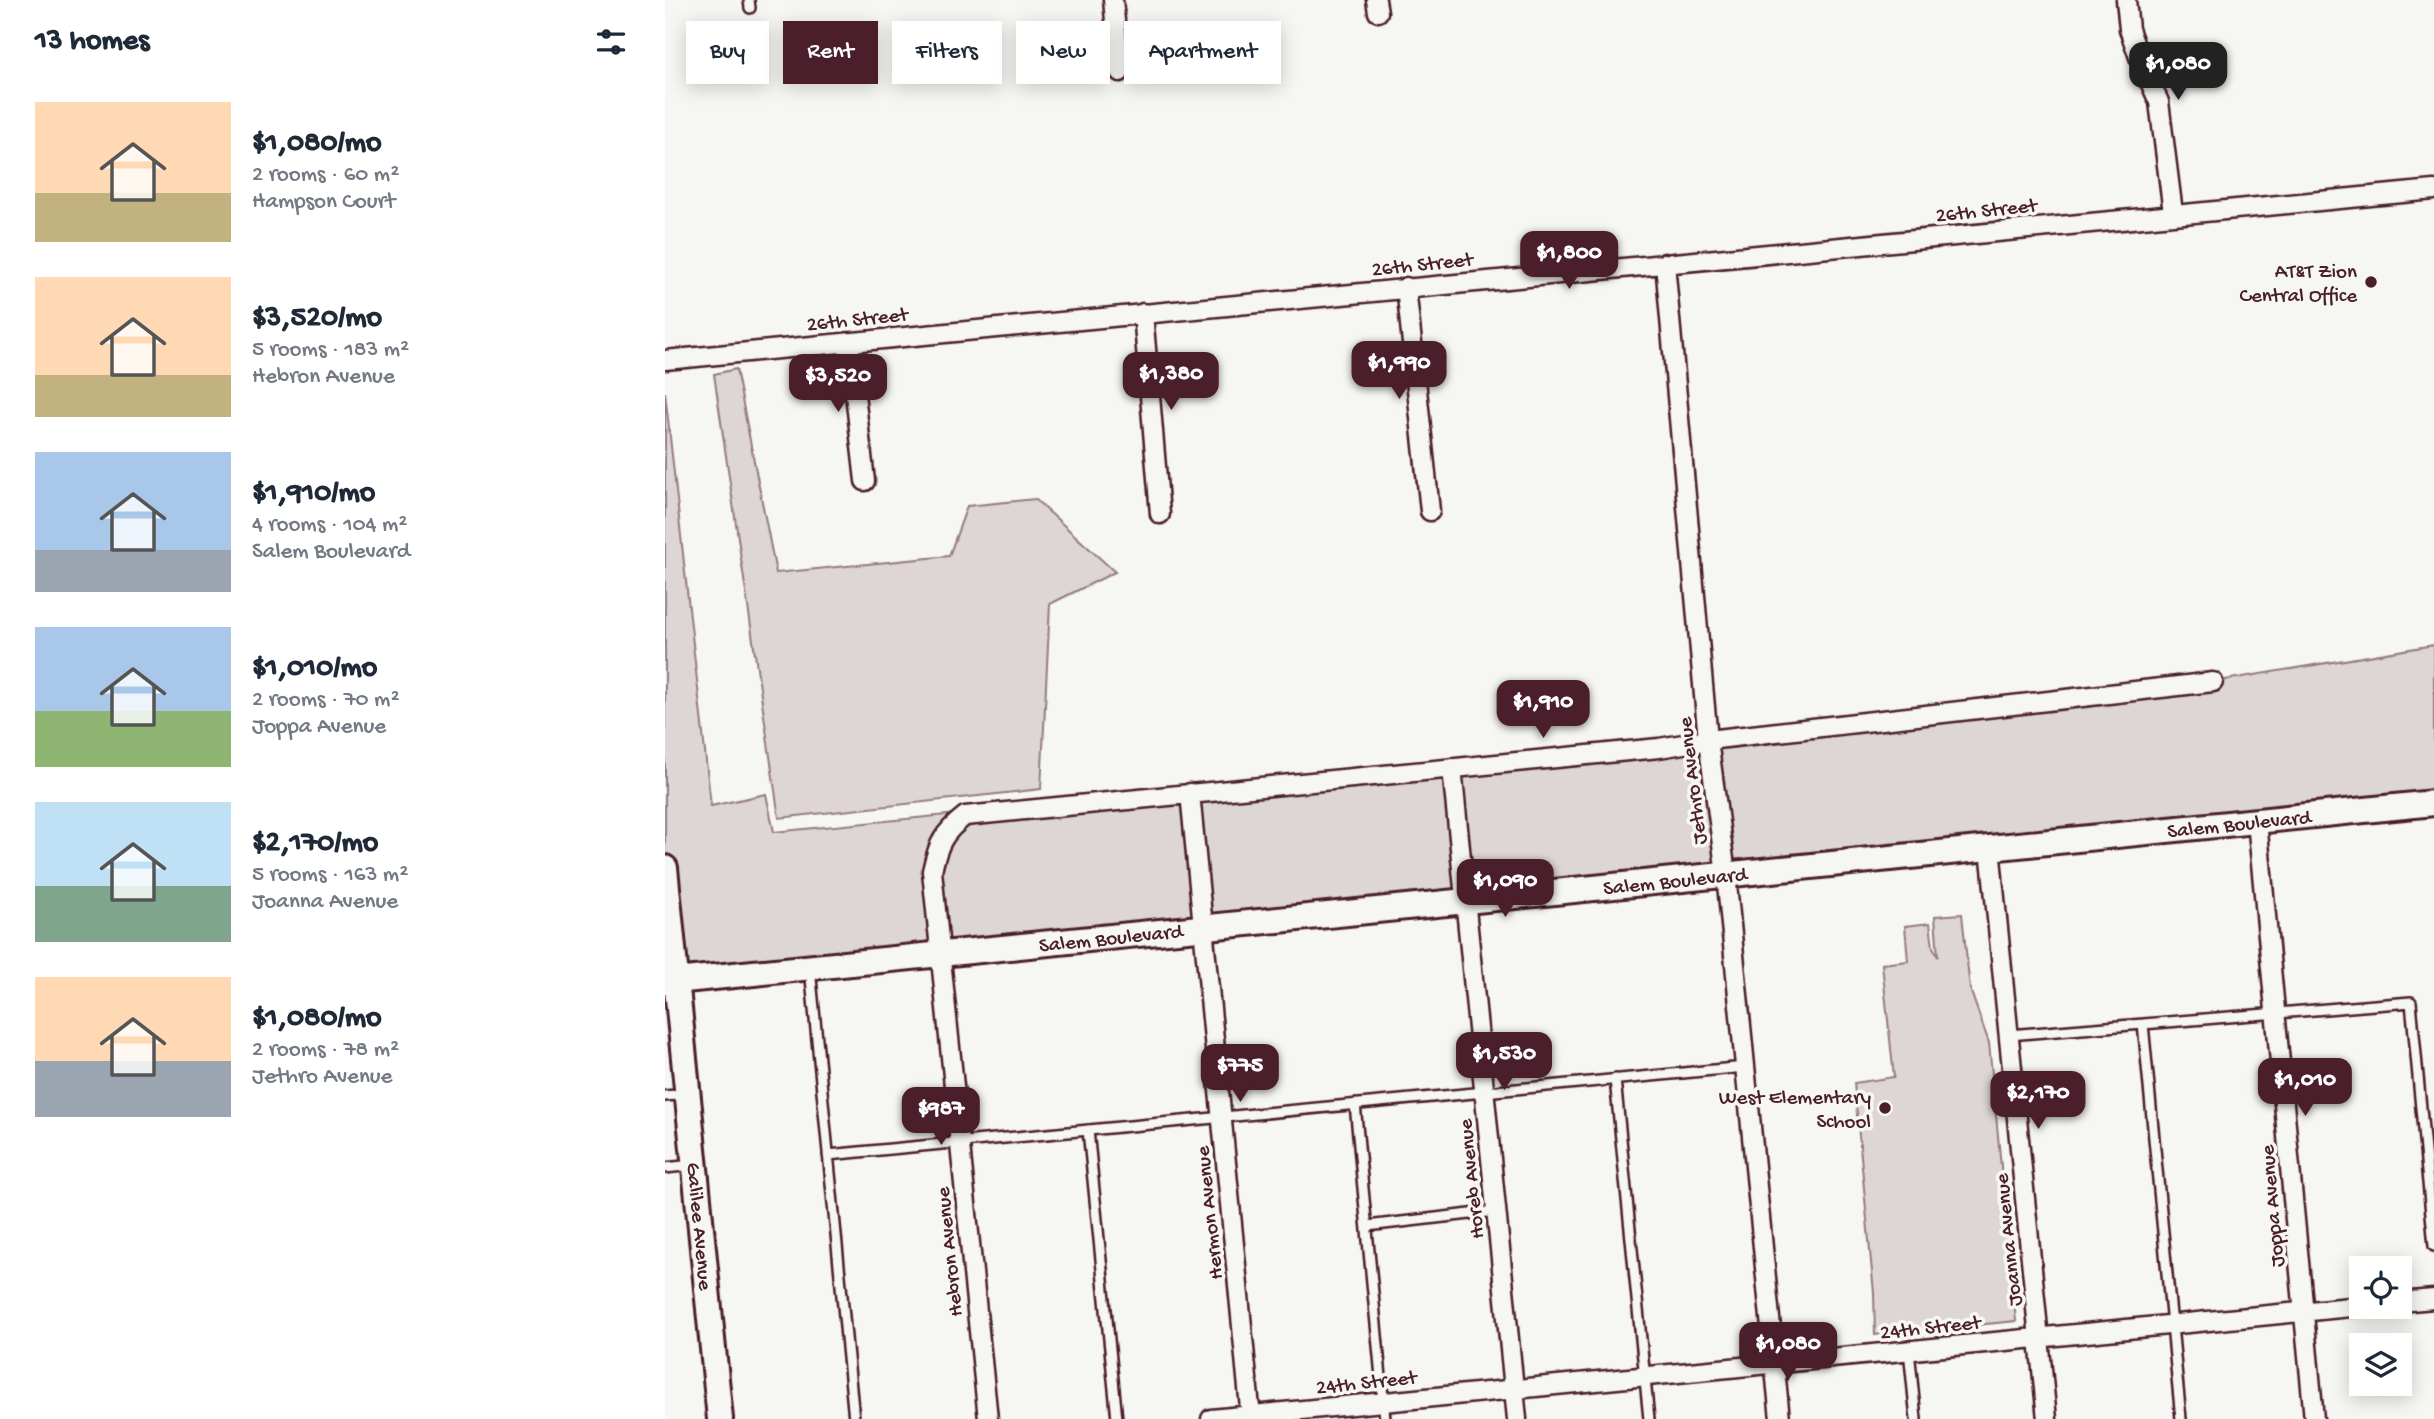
<!DOCTYPE html>
<html lang="en">
<head>
<meta charset="utf-8">
<style>
	body { margin:0; font-family:"Gochi Hand",sans-serif; background:#f2f2f3; color:#1f2937; height:100vh; display:flex; flex-direction:column; font-size:26px; white-space:nowrap }
	* { box-sizing:border-box; margin:0 }
	p { font-size:23px; color:#747a83 }
	.icon { flex:none; width:38px; height:38px; fill:none; stroke:currentColor; stroke-width:2; stroke-linecap:round; stroke-linejoin:round }
	.map { position:relative; flex:1; overflow:hidden }
	.sheet { display:flex; flex-direction:column; background:#fff; width:665px }
	.sheet>* { flex:none }
	.top-card { position:absolute; left:21px; top:21px; width:665px; height:63px; display:flex; gap:14px }
	.fabs { position:absolute; left:1684px; top:1256px; display:grid; gap:14px }
	.fabs a { display:grid; place-items:center; width:63px; height:63px; border-radius:0px; background:#fff; box-shadow:0 4px 18px #0003; font-size:35px }
	.price { position:absolute; translate:-50% -60px; padding:0 16px; border-radius:14px; background:#4a1f2b; color:#fff; font-size:23px; line-height:46px; filter:drop-shadow(0 2px 4px #0008) }
	.price::after { content:''; position:absolute; left:50%; top:42px; width:21px; height:16px; margin-left:-10px; background:inherit; clip-path:polygon(0 0,100% 0,50% 100%) }
	.price.active { background:#222; color:#fff }
	ul { padding:0; list-style:none }
	li { display:flex; align-items:center; gap:21px; height:175px; padding:0 35px }
	li span { display:grid; place-items:center; flex:none; width:196px; height:140px; border-radius:0px; color:#555 }
	li>.icon { margin-inline-start:auto }
	span .icon { width:84px; height:84px; fill:#fffc; stroke-width:1 }
	li b { font-size:30px }
	h2 { display:flex; justify-content:space-between; align-items:center; height:84px; padding:0 35px; font-size:30px }
	.pill { padding:0 24px; border-radius:0px; background:#fff; box-shadow:0 4px 18px #0003; font-size:24px; line-height:63px }
	.pill.active { background:#4a1f2b; color:#fff }
	main { display:flex; flex:1; min-height:0 }
	.map>svg:first-child { display:block }
	.green { fill:#ddd6d5; stroke:#947a80; stroke-width:2 }
	.lines { fill:none; stroke-linecap:round; stroke-linejoin:round }
	.lane-casing { stroke:#4a1f2b; stroke-width:14 }
	.street-casing { stroke:#4a1f2b; stroke-width:23 }
	.secondary-casing { stroke:#4a1f2b; stroke-width:30 }
	.lane { stroke:#f6f6f2; stroke-width:9 }
	.street { stroke:#f6f6f2; stroke-width:18 }
	.secondary { stroke:#f6f6f2; stroke-width:24 }
	.poi-dot { fill:#4a1f2b; stroke:#f6f6f2; stroke-width:2.5 }
	.labels { text-anchor:middle; stroke-width:7; stroke-linejoin:round; paint-order:stroke }
	.street-label { font-size:21px; fill:#4a1f2b; stroke:#f6f6f2 }
	.poi-label { font-size:21px; fill:#4a1f2b; stroke:#f6f6f2; text-anchor:end }
</style>
</head>
<body>
<main>
<section class="sheet">
<h2>13 homes<svg class="icon" aria-label="filters" viewBox="0 0 24 24"><path d="M4 7h16M4 17h16"/><circle cx="9" cy="7" r="2"/><circle cx="15" cy="17" r="2"/></svg></h2>
<ul>
<li><span style="background:linear-gradient(#ffd9b3 65%,#c2b280 0)"><svg class="icon" aria-label="home" viewBox="0 0 24 24"><path d="M3 11l9-7 9 7M6 9v11h12V9"/></svg></span><div><b>$1,080/mo</b><p>2 rooms · 60 m²</p><p>Hampson Court</p></div></li>
<li><span style="background:linear-gradient(#ffd9b3 70%,#c2b280 0)"><svg class="icon" aria-label="home" viewBox="0 0 24 24"><path d="M3 11l9-7 9 7M6 9v11h12V9"/></svg></span><div><b>$3,520/mo</b><p>5 rooms · 183 m²</p><p>Hebron Avenue</p></div></li>
<li><span style="background:linear-gradient(#a9c7e8 70%,#9aa5b1 0)"><svg class="icon" aria-label="home" viewBox="0 0 24 24"><path d="M3 11l9-7 9 7M6 9v11h12V9"/></svg></span><div><b>$1,910/mo</b><p>4 rooms · 104 m²</p><p>Salem Boulevard</p></div></li>
<li><span style="background:linear-gradient(#a9c7e8 60%,#8fb573 0)"><svg class="icon" aria-label="home" viewBox="0 0 24 24"><path d="M3 11l9-7 9 7M6 9v11h12V9"/></svg></span><div><b>$1,010/mo</b><p>2 rooms · 70 m²</p><p>Joppa Avenue</p></div></li>
<li><span style="background:linear-gradient(#bfe0f5 60%,#7fa58c 0)"><svg class="icon" aria-label="home" viewBox="0 0 24 24"><path d="M3 11l9-7 9 7M6 9v11h12V9"/></svg></span><div><b>$2,170/mo</b><p>5 rooms · 163 m²</p><p>Joanna Avenue</p></div></li>
<li><span style="background:linear-gradient(#ffd9b3 60%,#9aa5b1 0)"><svg class="icon" aria-label="home" viewBox="0 0 24 24"><path d="M3 11l9-7 9 7M6 9v11h12V9"/></svg></span><div><b>$1,080/mo</b><p>2 rooms · 78 m²</p><p>Jethro Avenue</p></div></li>
</ul>
</section>
<div class="map">
<svg width="1769" height="1419" viewBox="0 0 1769 1419">
	<rect width="100%" height="100%" fill="#f6f6f2"/>
	<filter id="ink" filterUnits="userSpaceOnUse"><feTurbulence type="fractalNoise" baseFrequency=".0143" numOctaves="2"/><feDisplacementMap in="SourceGraphic" scale="14" xChannelSelector="R" yChannelSelector="G"/><feConvolveMatrix kernelMatrix="1 2 1 2 8 2 1 2 1" color-interpolation-filters="sRGB"/></filter>
	<g filter="url(#ink)">
		<path class="green" d="M71,369l40,204 173,-17 18,-50 68,-7 80,73 -65,32 -9,185 -262,29 -65,-444z
			M0,392l46,414 55,-12 8,38 934,-92 505,-58 221,-37v157l-1769,179z
			M1297,914l8,75 19,54 27,278 -141,14 -1,-42 -20,-210 40,-6 -12,-113 26,-3 -3,-35 25,-3 3,24 5,10 -3,-41z"/>
		<g class="lines">
			<g class="lane-casing">
				<path id="lane" d="M84,0l1,8
					M145,968l44,451
					M1478,1024l38,395
					M1344,1035l402,-33 23,244
					M950,1079l34,340
					M0,1096l21,-2
					M690,1104l30,315
					M423,1130l29,289
					M163,1155l917,-88
					M0,1168l28,-3
					M702,1226l129,-15
					M1244,1350l7,69"/>
			</g>
			<g class="street-casing">
				<path id="street" d="M448,0l7,72
					M711,0l2,12
					M1461,0l3,29 10,28 20,45 14,111
					M1000,263l43,477 18,134 54,545
					M741,287l24,224
					M478,313l17,201
					M184,342l16,139
					M0,360l1769,-170
					M787,768l65,651
					M525,793l61,626
					M1592,821l57,598
					M1325,848l57,571
					M1734,1302l35,-3
					M323,1419l-56,-548c6,-27 11,-38 33,-55l694,-68 49,-8 505,-58
					M546,1419l1150,-113"/>
			</g>
			<g class="secondary-casing">
				<g id="secondary">
					<path id="s1" d="M0,868l55,551"/>
					<path id="s2" d="M0,982l1769,-179"/>
				</g>
			</g>
			<use href="#lane" class="lane"/>
			<use href="#street" class="street"/>
			<use href="#secondary" class="secondary"/>
		</g>
	</g>
	<g class="poi-dot">
		<circle cx="1706" cy="282" r="7"/>
		<circle cx="1220" cy="1108" r="7"/>
	</g>
	<g class="labels">
		<g class="street-label">
			<text transform="translate(1321 209) rotate(-6)" y="7">26th Street</text>
			<text transform="translate(757 263) rotate(-6)" y="7">26th Street</text>
			<text transform="translate(192 318) rotate(-6)" y="7">26th Street</text>
			<text transform="translate(1026 781) rotate(-97)" y="7">Jethro Avenue</text>
			<text dy="7" stroke="none"><textPath href="#s2" startOffset="1582">Salem Boulevard</textPath></text>
			<text dy="7" stroke="none"><textPath href="#s2" startOffset="1015">Salem Boulevard</textPath></text>
			<text dy="7" stroke="none"><textPath href="#s2" startOffset="448">Salem Boulevard</textPath></text>
			<text transform="translate(805 1179) rotate(-96)" y="7">Horeb Avenue</text>
			<text transform="translate(1606 1206) rotate(-95)" y="7">Joppa Avenue</text>
			<text transform="translate(543 1213) rotate(-96)" y="7">Hermon Avenue</text>
			<text dy="7" stroke="none"><textPath href="#s1" startOffset="360">Galilee Avenue</textPath></text>
			<text transform="translate(1342 1240) rotate(-96)" y="7">Joanna Avenue</text>
			<text transform="translate(283 1252) rotate(-96)" y="7">Hebron Avenue</text>
			<text transform="translate(1265 1326) rotate(-6)" y="7">24th Street</text>
			<text transform="translate(701 1381) rotate(-6)" y="7">24th Street</text>
		</g>
		<g class="poi-label">
			<text x="1692" y="277">AT&amp;T Zion<tspan x="1692" dy="24">Central Office</tspan></text>
			<text x="1206" y="1103">West Elementary<tspan x="1206" dy="24">School</tspan></text>
		</g>
	</g>
</svg>
<div class="fabs">
<a><svg class="icon" aria-label="locate" viewBox="0 0 24 24"><circle cx="12" cy="12" r="6"/><path d="M12 2v4M12 18v4M2 12h4M18 12h4"/></svg></a>
<a><svg class="icon" aria-label="layers" viewBox="0 0 24 24"><path d="M12 4l9 5-9 5-9-5zM3 14l9 5 9-5"/></svg></a>
</div>
<b class="price active" style="left:1513px;top:102px">$1,080</b>
<b class="price" style="left:904px;top:291px">$1,800</b>
<b class="price" style="left:734px;top:401px">$1,990</b>
<b class="price" style="left:506px;top:412px">$1,380</b>
<b class="price" style="left:173px;top:414px">$3,520</b>
<b class="price" style="left:878px;top:740px">$1,910</b>
<b class="price" style="left:840px;top:919px">$1,090</b>
<b class="price" style="left:839px;top:1092px">$1,530</b>
<b class="price" style="left:575px;top:1104px">$775</b>
<b class="price" style="left:1640px;top:1118px">$1,010</b>
<b class="price" style="left:1373px;top:1131px">$2,170</b>
<b class="price" style="left:276px;top:1147px">$987</b>
<b class="price" style="left:1123px;top:1382px">$1,080</b>
<div class="top-card">
<a class="pill">Buy</a>
<a class="pill active">Rent</a>
<a class="pill">Filters</a>
<a class="pill">New</a>
<a class="pill">Apartment</a>
</div>
</div>
</main>
</body>
</html>
